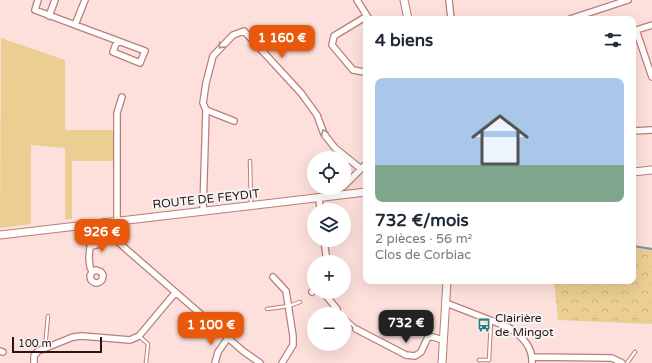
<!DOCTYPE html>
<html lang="fr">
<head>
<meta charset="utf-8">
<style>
	body { margin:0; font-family:"Varela Round",sans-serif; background:#f6f6f7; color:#1f2937; height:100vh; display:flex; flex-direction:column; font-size:15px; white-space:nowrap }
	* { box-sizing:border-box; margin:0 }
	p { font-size:13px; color:#747a83 }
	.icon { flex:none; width:22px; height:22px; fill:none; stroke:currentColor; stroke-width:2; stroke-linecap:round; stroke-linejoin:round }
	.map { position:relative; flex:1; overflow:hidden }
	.panel { position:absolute; left:363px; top:16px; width:273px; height:268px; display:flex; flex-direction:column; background:#fff; border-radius:8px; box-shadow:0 4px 16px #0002 }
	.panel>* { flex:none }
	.fabs { position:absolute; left:307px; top:151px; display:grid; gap:8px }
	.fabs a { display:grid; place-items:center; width:44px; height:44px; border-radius:50%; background:#fff; box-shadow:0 4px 16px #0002; font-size:20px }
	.scale { position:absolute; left:12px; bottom:10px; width:90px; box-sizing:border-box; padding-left:4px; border:2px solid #2c1311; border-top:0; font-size:11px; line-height:14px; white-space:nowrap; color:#2c1311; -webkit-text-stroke:3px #f4f4f4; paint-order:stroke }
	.price { position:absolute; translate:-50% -34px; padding:0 9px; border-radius:8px; background:#ea580c; color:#fff; font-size:13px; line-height:26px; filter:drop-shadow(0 1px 2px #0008) }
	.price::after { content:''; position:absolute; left:50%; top:24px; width:12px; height:9px; margin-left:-6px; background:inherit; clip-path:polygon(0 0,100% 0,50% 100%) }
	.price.selected { background:#222; color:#fff }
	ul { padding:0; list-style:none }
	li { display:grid; align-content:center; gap:8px; height:212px; padding:0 12px }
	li+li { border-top:1px solid #e0e1e3 }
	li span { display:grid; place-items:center; height:124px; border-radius:8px; color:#555 }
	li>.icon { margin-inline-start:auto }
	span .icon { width:72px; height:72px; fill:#fffc; stroke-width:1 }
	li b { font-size:17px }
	h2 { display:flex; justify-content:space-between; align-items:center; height:48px; padding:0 12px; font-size:17px }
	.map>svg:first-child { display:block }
	.grass { fill:#eace92 }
	.park { fill:url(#park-crowns) }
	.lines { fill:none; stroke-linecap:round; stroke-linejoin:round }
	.stream { stroke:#768dc2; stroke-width:2 }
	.service-casing { stroke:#be7c76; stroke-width:4.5 }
	.minor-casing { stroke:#be7c76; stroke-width:8 }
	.tertiary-casing { stroke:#be7c76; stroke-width:9 }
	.service { stroke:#fff; stroke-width:2.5 }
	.minor { stroke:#fff; stroke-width:5.5 }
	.tertiary { stroke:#fff; stroke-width:7 }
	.oneway { stroke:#a09594 }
	.labels { text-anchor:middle; stroke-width:4; stroke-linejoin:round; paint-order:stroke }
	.street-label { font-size:12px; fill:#2c1311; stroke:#f4f4f4 }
	.poi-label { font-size:12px; fill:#2c1311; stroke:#f4f4f4; text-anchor:start }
</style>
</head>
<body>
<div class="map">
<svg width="652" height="363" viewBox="0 0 652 363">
	<defs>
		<pattern id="park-crowns" width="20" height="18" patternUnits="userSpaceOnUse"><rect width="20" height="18" fill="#eace92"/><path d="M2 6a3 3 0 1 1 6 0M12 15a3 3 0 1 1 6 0" fill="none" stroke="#c9b07d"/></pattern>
	</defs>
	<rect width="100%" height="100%" fill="#fde0dc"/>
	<path class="grass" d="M1,38l64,22v70h48v31h-41v58h-7v-71l-34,-3v79l-31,4z"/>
	<path class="park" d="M633,245l19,3v76l-94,-4 -4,-39h79z"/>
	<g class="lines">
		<path class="stream" d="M633,246l19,3"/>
		<g class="service-casing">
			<path id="service" d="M250,161l1,44
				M344,224h4
				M267,309l22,-3 11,-4
				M344,317l12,11
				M139,336l9,8 -2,19
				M45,348l3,-32
				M479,360h10l2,-39
				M627,363l8,-11"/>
		</g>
		<g class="minor-casing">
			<path id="minor" d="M38,0l-3,10 110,41 -5,12 -27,-11 4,-11
				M357,0l12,19
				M449,0l2,19
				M49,16l6,-16
				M570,19l58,-19
				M75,25l10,-25
				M636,30l16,47
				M633,31l19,-6
				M366,71l-2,1 -11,-2 -21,-25 2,-9 33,-20
				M206,110l28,11
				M633,131l19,-1
				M344,186l22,-22
				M319,197l1,13
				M203,210l3,-100 -3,-7 3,-20 7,-27 20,-21 11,-4 57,62 16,22 7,19 11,14 26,21
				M117,221v-108l5,-16
				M104,222l7,13 15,14 117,102 17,12
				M324,240l3,22
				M92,272l4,-2 5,2 2,3 -1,5c-4,4 -7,4 -11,0l-1,-4 2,-4c-4,-8 -3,-16 -2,-25 4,-2 7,-2 10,-3 5,-1 8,-6 11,-9
				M273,277l13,14 7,45v9l-11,18
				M312,292l2,-2
				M323,292l14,17
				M446,303l62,24c13,8 25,20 24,36
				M356,329l50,26 9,1 6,-4 7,-15h5l10,3
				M0,351l3,1
				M532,357l80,1 10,5
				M34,363v-7l4,-5 35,-14 9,-1 48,4 9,-4 36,-43
				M215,363l3,-11 10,-14"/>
		</g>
		<g class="tertiary-casing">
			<path id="tertiary" d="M404,0l4,19
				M633,172l19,-2
				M0,235l366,-43
				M442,363l5,-82"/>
		</g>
		<use href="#service" class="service"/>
		<use href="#minor" class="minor"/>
		<use href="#tertiary" class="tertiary"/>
	</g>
	<defs><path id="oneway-chevron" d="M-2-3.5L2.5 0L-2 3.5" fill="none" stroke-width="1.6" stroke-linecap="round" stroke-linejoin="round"/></defs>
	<g class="oneway">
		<use href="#oneway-chevron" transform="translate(221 46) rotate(132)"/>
		<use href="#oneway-chevron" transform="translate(324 132) rotate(-117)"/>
	</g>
	<defs>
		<g id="bus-bare" transform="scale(1.08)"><path d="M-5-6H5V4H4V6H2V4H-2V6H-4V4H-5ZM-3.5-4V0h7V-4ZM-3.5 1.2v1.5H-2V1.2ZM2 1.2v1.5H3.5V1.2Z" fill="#307981" stroke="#f4f4f4" stroke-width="2.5" paint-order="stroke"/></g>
	</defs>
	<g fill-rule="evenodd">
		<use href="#bus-bare" x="484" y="325"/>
	</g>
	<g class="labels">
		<g class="street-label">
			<text transform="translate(206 199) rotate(-6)" y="4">ROUTE DE FEYDIT</text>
		</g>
		<g class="poi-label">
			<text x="495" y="322">Clairière<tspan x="495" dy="14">de Mingot</tspan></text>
		</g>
	</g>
</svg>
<div class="fabs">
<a><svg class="icon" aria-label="locate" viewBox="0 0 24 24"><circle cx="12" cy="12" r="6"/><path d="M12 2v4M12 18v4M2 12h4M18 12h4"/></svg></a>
<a><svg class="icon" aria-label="layers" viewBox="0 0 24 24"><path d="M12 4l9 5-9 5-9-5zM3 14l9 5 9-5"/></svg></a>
<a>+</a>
<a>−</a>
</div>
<div class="scale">100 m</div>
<b class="price" style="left:282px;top:59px">1 160 €</b>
<b class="price" style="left:102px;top:253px">926 €</b>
<b class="price selected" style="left:406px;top:344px">732 €</b>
<b class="price" style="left:211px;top:346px">1 100 €</b>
<section class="panel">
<h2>4 biens<svg class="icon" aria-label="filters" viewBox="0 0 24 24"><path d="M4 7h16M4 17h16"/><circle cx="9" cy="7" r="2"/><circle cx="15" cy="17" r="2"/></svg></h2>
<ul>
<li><span style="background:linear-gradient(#a9c7e8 70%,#7fa58c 0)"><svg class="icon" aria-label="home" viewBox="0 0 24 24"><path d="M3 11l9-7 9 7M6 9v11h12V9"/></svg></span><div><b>732 €/mois</b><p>2 pièces · 56 m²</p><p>Clos de Corbiac</p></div></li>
</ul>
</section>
</div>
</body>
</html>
